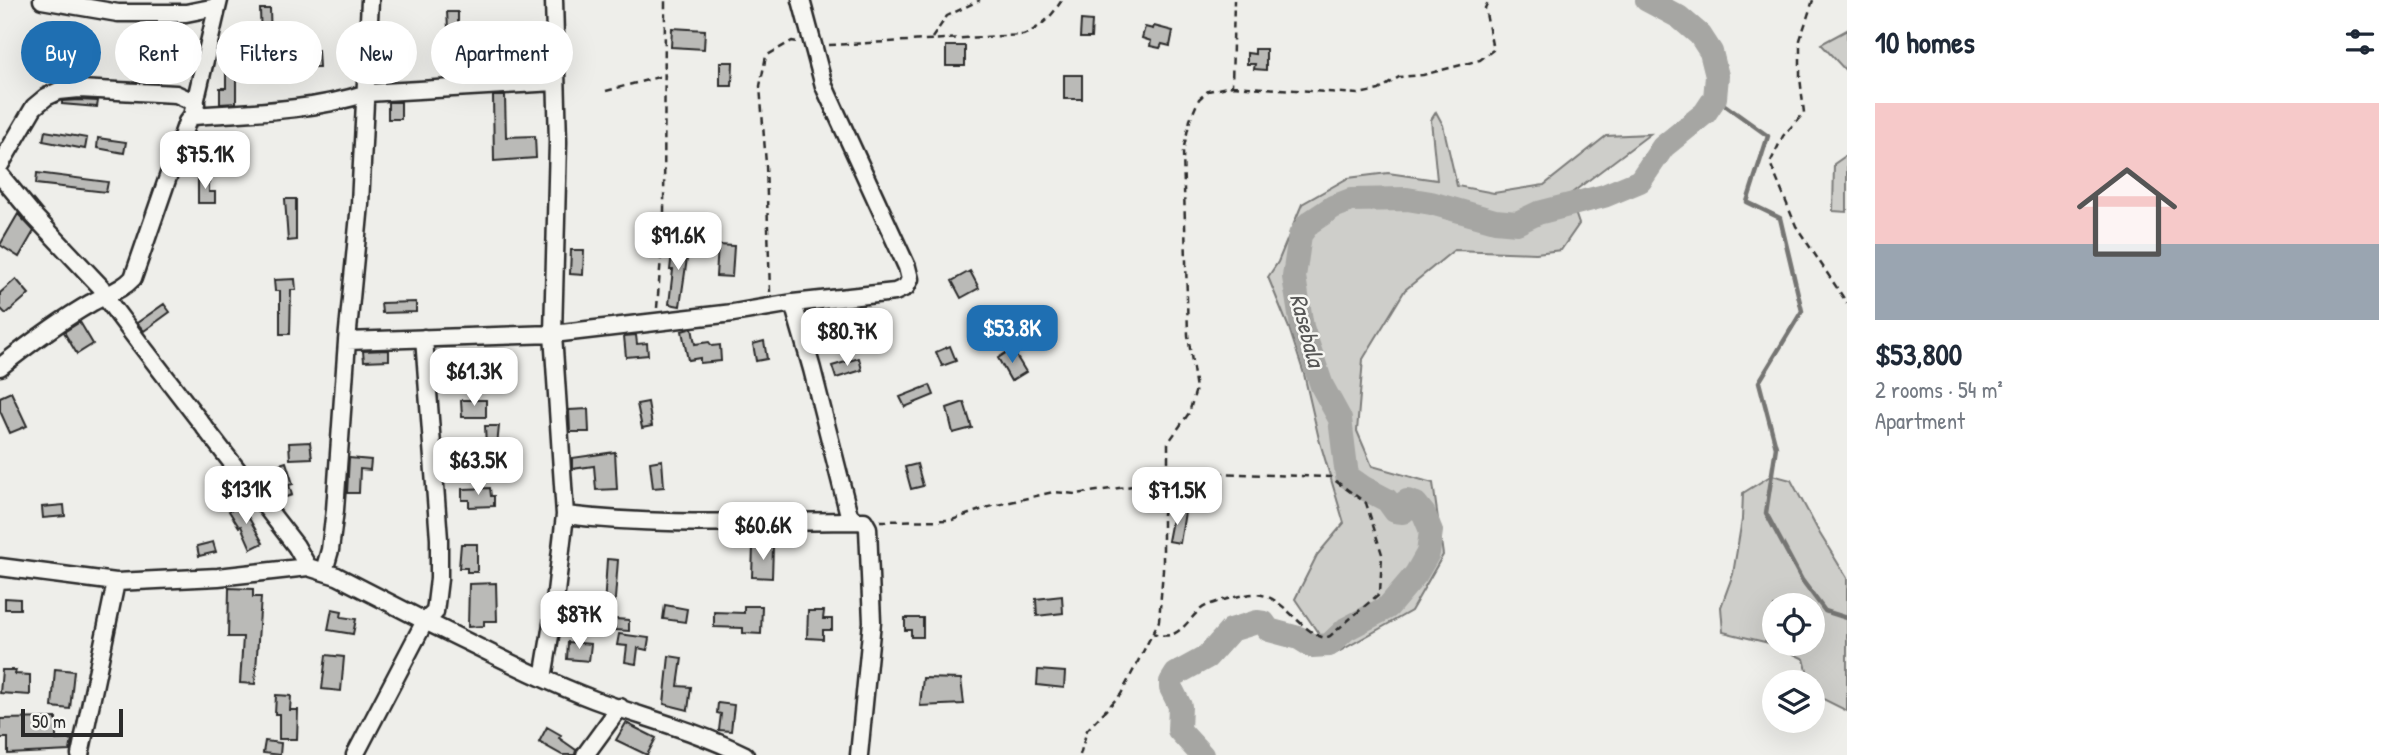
<!DOCTYPE html>
<html lang="en">
<head>
<meta charset="utf-8">
<style>
	body { margin:0; font-family:"Patrick Hand",sans-serif; background:#f2f2f3; color:#1f2937; height:100vh; display:flex; flex-direction:column; font-size:26px; white-space:nowrap }
	* { box-sizing:border-box; margin:0 }
	p { font-size:23px; color:#747a83 }
	.icon { flex:none; width:38px; height:38px; fill:none; stroke:currentColor; stroke-width:2; stroke-linecap:round; stroke-linejoin:round }
	.map { position:relative; flex:1; overflow:hidden }
	.side { display:flex; flex-direction:column; background:#fff; width:560px }
	.side>* { flex:none }
	.banner { position:absolute; left:21px; top:21px; width:665px; height:63px; display:flex; gap:14px }
	.buttons { position:absolute; left:1762px; top:593px; display:grid; gap:14px }
	.buttons a { display:grid; place-items:center; width:63px; height:63px; border-radius:50%; background:#fff; box-shadow:0 7px 28px #0002; font-size:35px }
	.scale { position:absolute; left:21px; bottom:18px; width:102px; box-sizing:border-box; padding-left:7px; border:4px solid #2b2b2b; border-top:0; font-size:19px; line-height:24px; white-space:nowrap; color:#2b2b2b; -webkit-text-stroke:5px #f6f6f2; paint-order:stroke }
	.price { position:absolute; translate:-50% -60px; padding:0 16px; border-radius:14px; background:#fff; color:#222; font-size:23px; line-height:46px; filter:drop-shadow(0 2px 4px #0008) }
	.price::after { content:''; position:absolute; left:50%; top:42px; width:21px; height:16px; margin-left:-10px; background:inherit; clip-path:polygon(0 0,100% 0,50% 100%) }
	.price.current { background:#1f6fb2; color:#fff }
	ul { padding:0; list-style:none }
	li { display:grid; align-content:center; gap:14px; height:371px; padding:0 28px }
	li+li { border-top:2px solid #e0e1e3 }
	li span { display:grid; place-items:center; height:217px; border-radius:0px; color:#555 }
	li>.icon { margin-inline-start:auto }
	span .icon { width:126px; height:126px; fill:#fffc; stroke-width:1 }
	li b { font-size:30px }
	h2 { display:flex; justify-content:space-between; align-items:center; height:84px; padding:0 28px; font-size:30px }
	.pill { padding:0 24px; border-radius:32px; background:#fff; box-shadow:0 7px 28px #0002; font-size:24px; line-height:63px }
	.pill.current { background:#1f6fb2; color:#fff }
	main { display:flex; flex:1; min-height:0 }
	.map>svg:first-child { display:block }
	.green { fill:#cececa; stroke:#7c7c7a; stroke-width:2; fill-rule:evenodd }
	.lines { fill:none; stroke-linecap:round; stroke-linejoin:round }
	.stream { stroke:#757573; stroke-width:4.5 }
	.river { stroke:#a6a6a3; stroke-width:24 }
	.building { fill:#babab7; stroke:#2b2b2b; stroke-width:2 }
	.street-casing { stroke:#2b2b2b; stroke-width:21 }
	.path { stroke:#2b2b2b; stroke-width:2.5; stroke-dasharray:7 5; stroke-linecap:butt }
	.street { stroke:#f6f6f2; stroke-width:16 }
	.labels { text-anchor:middle; stroke-width:5; stroke-linejoin:round; paint-order:stroke }
	.water-label { font-size:24px; font-style:italic; fill:#565655; stroke:#f6f6f2 }
</style>
</head>
<body>
<main>
<div class="map">
<svg width="1847" height="755" viewBox="0 0 1847 755">
	<rect width="100%" height="100%" fill="#eeeeea"/>
	<filter id="ink" filterUnits="userSpaceOnUse"><feTurbulence type="fractalNoise" baseFrequency=".0143" numOctaves="2"/><feDisplacementMap in="SourceGraphic" scale="14" xChannelSelector="R" yChannelSelector="G"/><feConvolveMatrix kernelMatrix="1 2 1 2 8 2 1 2 1" color-interpolation-filters="sRGB"/></filter>
	<g filter="url(#ink)">
		<path class="green" d="M1847,30v42l-26,-28z
			M1436,112l7,13 14,61 37,7 50,-8 62,-49 44,-2 -81,61 10,29 -18,26 -25,3 -82,-3 -49,40 -42,69 -6,72 15,35 61,17 10,72 -32,56 -78,44 -38,-56 22,-44 27,-32 -25,-84 -15,-65 -15,-46 -21,-51 10,-15 24,-58 46,-26 40,-5 49,7 -6,-60z
			M1847,155v57l-14,-1 1,-47z
			M1772,475l19,5 29,54 27,44v133l-34,-17v-12h-3l-6,-23 -31,-15 -50,-12 -2,-25 12,-33 9,-54 1,-27zM1774,606h39v38h-39z"/>
		<g class="lines">
			<path class="stream" d="M1715,98l53,38 -21,66 33,16 22,93 -43,71 17,65 -10,66 36,67 23,31 22,7"/>
			<path class="river" d="M1202,755l-23,-25 1,-24 -9,-18v-6l5,-8 31,-17 24,-27 26,-8 7,1 5,7 30,8 13,8 17,-1 17,-16 42,-22 28,-33 12,-21 3,-22 -7,-17 -8,-10 -9,-3 -3,2 -1,9 -8,-1 -8,-11 -23,-12 -17,-12 -7,-57 -18,-33 -20,-59 -8,-50 6,-42 9,-12 24,-16 18,-7 56,-1 24,4 64,18 22,2 21,-10 66,-17 36,-15 23,-34 42,-34 10,-15 2,-22 -6,-24 -11,-17 -21,-18 -32,-17"/>
		</g>
		<path class="building" d="M260,9h10l1,32h-10z
			M447,12h11v15l-10,1z
			M1081,20l11,1 -1,17h-11z
			M1154,26l19,5 -3,15 -8,-2 -2,4 -10,-2 1,-5 -9,-3 3,-11 8,2z
			M672,28l33,2 -1,19 -33,-2z
			M379,35l13,1 -1,43 -14,-1z
			M946,46h19v20h-19z
			M1255,49h11v21l-12,-1 1,-5h-8v-11l8,1z
			M318,50l1,17h-17l-1,-16z
			M56,52l34,3 -1,11 -34,-4z
			M226,57h21l1,18 -12,1v27l-16,1v-16h6z
			M720,62h13l-1,24h-12z
			M1064,75h18v24h-18z
			M493,96h12l1,41 29,-1 1,22 -42,3z
			M79,100l19,1 -1,6 -35,-3v-3z
			M388,102h13v17h-13z
			M45,131l42,7 -2,11 -42,-8z
			M98,138l28,4 -2,11 -27,-5z
			M37,173l71,9 -2,10 -70,-8z
			M198,177h11v15h6v11h-17z
			M285,199h11v41l-8,1z
			M18,214l16,17 -15,26 -19,-12z
			M673,243l16,2 -9,61 -11,-2 4,-34h-3z
			M718,245l16,1 -2,31 -16,-1z
			M571,250h13l-1,25 -13,-1z
			M970,271l9,17 -18,10 -9,-17z
			M16,279l13,15 -23,20 -6,-6v-15z
			M295,279l1,11h-5l-1,44h-10v-43h-5l-1,-11z
			M416,302v10l-34,1 -1,-10z
			M164,304l6,8 -26,19 -7,-8z
			M845,315l7,23 -35,9 -6,-24z
			M80,322l13,22 -16,10 -13,-22z
			M692,328l3,16 14,-2 3,4 8,-1 1,16 -21,2v-5l-12,2 -6,-29z
			M636,335l1,9 10,-1 1,12 -22,2 -2,-21z
			M764,341l3,18 -11,2 -3,-17z
			M950,346l6,15 -14,5 -6,-14z
			M1012,349l14,23 -15,9 -13,-23z
			M389,350v10l-25,1 -1,-10z
			M456,357l2,14 5,-1 1,12 -26,3 -2,-26z
			M859,358l3,12 -26,8 -4,-12z
			M930,385l4,10 -29,12 -5,-10z
			M11,392l16,34 -17,7 -10,-22v-14z
			M461,400h25v17h-24z
			M648,402l4,24 -10,2 -5,-24z
			M964,402l8,26 -19,5 -6,-25z
			M588,409l1,23h-19l-1,-22z
			M485,426h14l-2,20h-11z
			M310,442l2,16 -22,1 -1,-16z
			M615,452l2,37 -21,1 -2,-24 -22,3v-11z
			M349,458l22,2 -1,10 -10,-1 -1,24h-12z
			M662,460l2,27 -11,1 -3,-26z
			M286,462l7,22 -4,1 3,10 -18,6 -10,-32z
			M917,464l6,22 -12,3 -6,-22z
			M490,488l1,8h3v10l-25,1v-7h-7v-11z
			M241,504l22,39 -12,6 -10,-23 -2,1 -10,-16z
			M64,505l1,11 -22,2 -1,-11z
			M1174,510l11,2 -5,31 -12,-2z
			M213,542l3,10 -17,4 -2,-10z
			M461,544h16v28h-10v-4h-8z
			M753,546h20l-1,32 -20,-1z
			M607,559l11,1 -5,65 -10,-1z
			M496,583l1,38h-13v5l-16,1 1,-43z
			M229,588l24,1v8h8l-6,87 -15,-1 3,-46h-15z
			M1062,596l1,17 -26,3 -1,-17z
			M5,598l15,1v10h-15z
			M665,605l22,4 -2,13 -22,-3z
			M744,606h18l-1,28 -18,-1v-5l-29,-1v-15l30,1z
			M332,609l10,2 -1,6 15,2 -3,15 -25,-4z
			M808,611h16l-1,8h9v11h-9v9l-16,-1z
			M905,618h18v19h-12v-7h-6z
			M615,619l14,1v11l-14,-1z
			M619,634l30,4 -2,12 -9,-2 -2,16 -11,-2 2,-16 -10,-1z
			M568,642l23,2 -2,17 -22,-2z
			M326,655l18,2 -3,34 -19,-2z
			M669,656l13,2 -4,28 13,1 -3,23 -24,-6z
			M55,669l19,2 -4,38 -18,-2z
			M2,670h14l-1,4 15,1v20l-30,-2z
			M1038,670l27,2 -1,16 -27,-3z
			M923,678l38,1 3,25 -44,2z
			M276,695l15,1 -1,14h8l-1,29h-18v-25h-4z
			M718,703l16,2 -3,26 -12,-1 2,-16 -4,-1z
			M56,718v22l16,-1 -2,12 -62,3v-16h-8v-19z
			M626,723l30,15 -9,17 -31,-15z
			M547,727l14,8 -2,3 17,12 -1,5h-13l-23,-13z
			M265,741l16,2 -1,12 -17,-2z"/>
		<g class="lines">
			<g class="street-casing">
				<path id="street" d="M42,0l76,13h68l30,-6
					M192,116c58,-4 120,-5 175,-23l188,-11
					M0,165l34,-58 12,-10 13,-6 20,-2 97,5 20,9
					M0,175l34,41 67,71 4,10 33,44 158,205 12,21
					M793,303l19,66 37,146 6,6
					M424,338l15,201v40l-4,33 -10,9c56,27 112,57 170,79 50,18 102,31 150,55
					M347,341l206,-7 180,-21 60,-10 102,-11 11,-5 4,-8 -3,-12 -83,-181 -23,-86
					M0,367c29,-23 59,-46 91,-64 15,-9 30,-12 42,-25l54,-156 5,-6 27,-116
					M565,515c99,12 199,6 299,6l4,7 4,94 -13,133
					M0,567l116,15 102,-5 90,-10 29,9 88,45 -70,134
					M324,571l6,-21 5,-40 12,-169 13,-137 10,-204
					M543,678l10,-60 12,-103 -12,-181 5,-192 -4,-142
					M80,755l36,-173
					M585,755l35,-48"/>
			</g>
			<path class="path" d="M1813,0l-13,40v37l4,36 -21,23 -13,27 26,63 51,77
				M932,38l15,-22 33,-16
				M829,45l194,-10c19,-8 28,-18 39,-35
				M1232,86l126,8 21,-4 20,-13 24,-2 57,-15 13,-10 -8,-42 4,-8
				M606,91l60,-16
				M770,292l-4,-128 -6,-78 6,-30 26,-15 6,1
				M657,308l7,-89 1,-219
				M880,521l72,-1 37,-13 64,-15 23,2 92,-13v-38l21,-30 7,-24 -8,-54 -5,-184 7,-31 9,-21 9,-8 24,-5 2,-86
				M1080,755l7,-25 34,-36 38,-73 4,-51v-56l5,-33 43,-8 119,4 36,26 16,51 -2,39 -50,43 -5,2c-26,-6 -42,-45 -72,-44 -12,1 -43,8 -52,15 -16,13 -23,34 -48,24"/>
			<use href="#street" class="street"/>
		</g>
	</g>
	<g class="labels">
		<g class="water-label">
			<text transform="translate(1307 330) rotate(75)" y="8">Rasebala</text>
		</g>
	</g>
</svg>
<div class="buttons">
<a><svg class="icon" aria-label="locate" viewBox="0 0 24 24"><circle cx="12" cy="12" r="6"/><path d="M12 2v4M12 18v4M2 12h4M18 12h4"/></svg></a>
<a><svg class="icon" aria-label="layers" viewBox="0 0 24 24"><path d="M12 4l9 5-9 5-9-5zM3 14l9 5 9-5"/></svg></a>
</div>
<div class="scale">50 m</div>
<b class="price" style="left:205px;top:191px">$75.1K</b>
<b class="price" style="left:678px;top:272px">$91.6K</b>
<b class="price current" style="left:1012px;top:365px">$53.8K</b>
<b class="price" style="left:847px;top:368px">$80.7K</b>
<b class="price" style="left:474px;top:408px">$61.3K</b>
<b class="price" style="left:478px;top:497px">$63.5K</b>
<b class="price" style="left:246px;top:526px">$131K</b>
<b class="price" style="left:1177px;top:527px">$71.5K</b>
<b class="price" style="left:763px;top:562px">$60.6K</b>
<b class="price" style="left:579px;top:651px">$87K</b>
<div class="banner">
<a class="pill current">Buy</a>
<a class="pill">Rent</a>
<a class="pill">Filters</a>
<a class="pill">New</a>
<a class="pill">Apartment</a>
</div>
</div>
<section class="side">
<h2>10 homes<svg class="icon" aria-label="filters" viewBox="0 0 24 24"><path d="M4 7h16M4 17h16"/><circle cx="9" cy="7" r="2"/><circle cx="15" cy="17" r="2"/></svg></h2>
<ul>
<li><span style="background:linear-gradient(#f6c9c9 65%,#9aa5b1 0)"><svg class="icon" aria-label="home" viewBox="0 0 24 24"><path d="M3 11l9-7 9 7M6 9v11h12V9"/></svg></span><div><b>$53,800</b><p>2 rooms · 54 m²</p><p>Apartment</p></div></li>
</ul>
</section>
</main>
</body>
</html>
